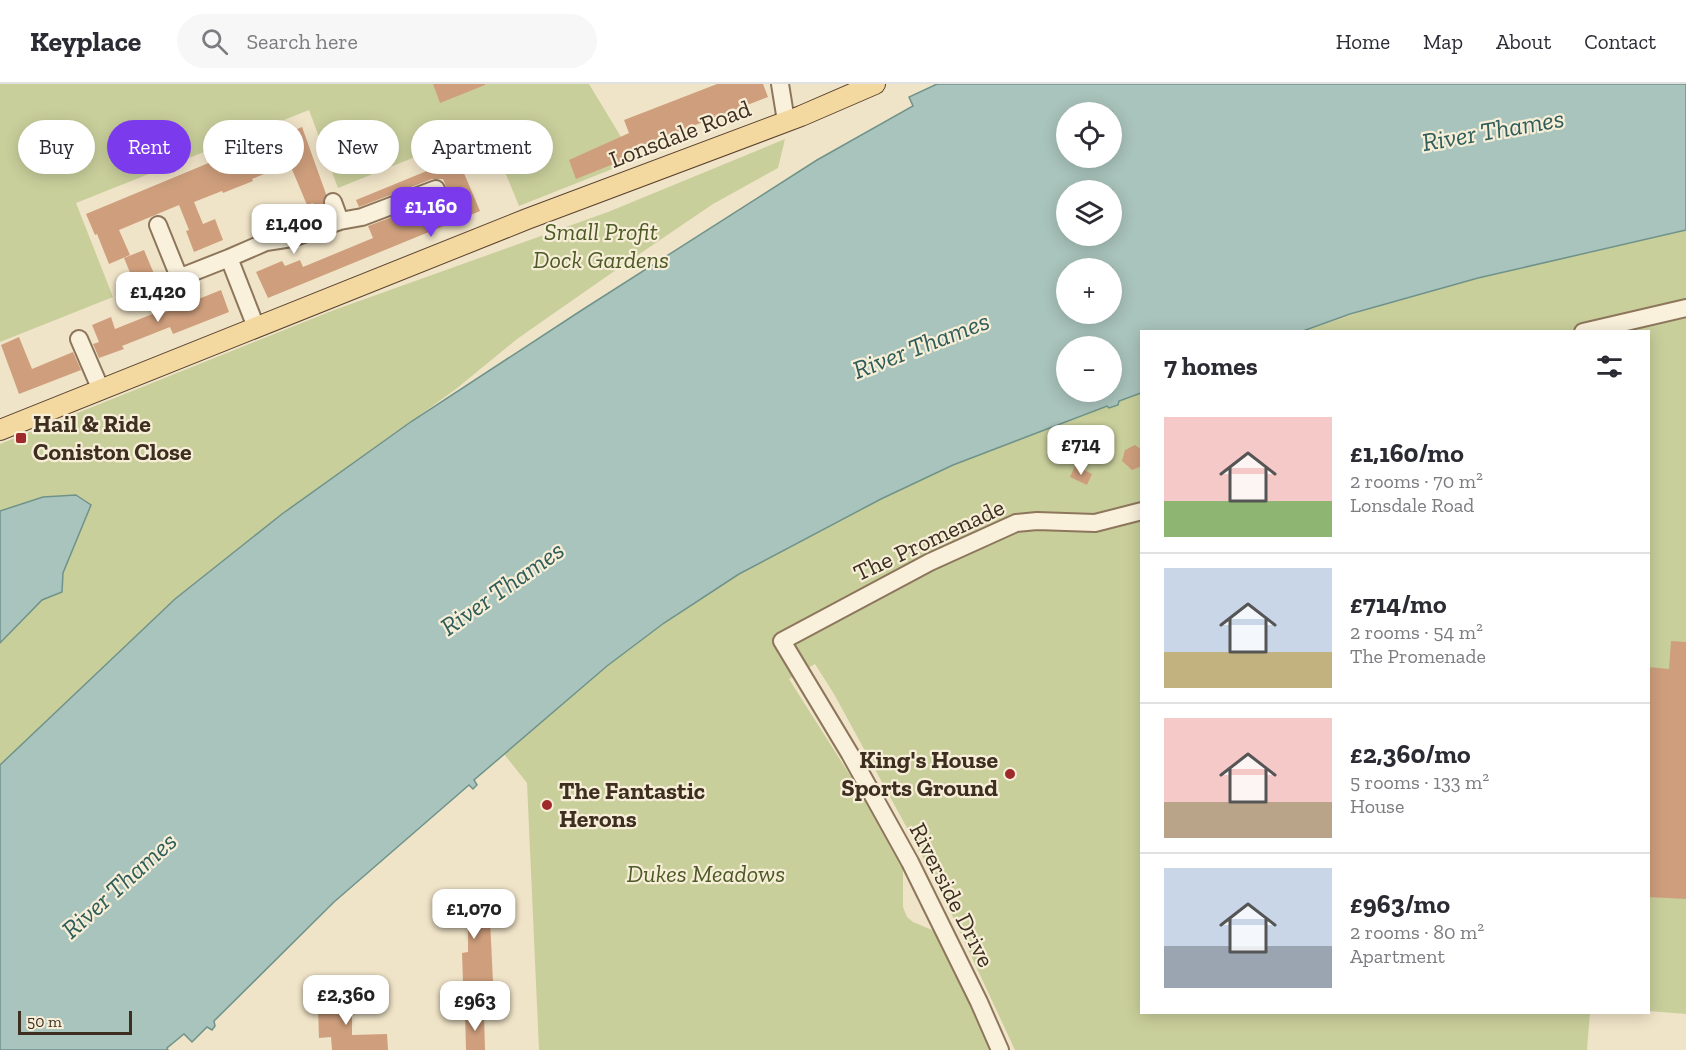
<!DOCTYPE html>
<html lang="en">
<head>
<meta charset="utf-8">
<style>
	body { margin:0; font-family:"Zilla Slab",serif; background:#f7f7f7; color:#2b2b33; height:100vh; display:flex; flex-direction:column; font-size:22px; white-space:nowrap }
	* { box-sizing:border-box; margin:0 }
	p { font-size:20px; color:#7c7c81 }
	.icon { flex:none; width:33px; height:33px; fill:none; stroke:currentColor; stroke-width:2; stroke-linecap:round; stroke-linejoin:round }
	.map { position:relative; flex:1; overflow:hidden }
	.panel { position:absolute; left:1140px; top:246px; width:510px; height:684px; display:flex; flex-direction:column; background:#fff; border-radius:0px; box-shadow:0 3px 15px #0003 }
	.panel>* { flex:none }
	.hud { position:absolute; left:18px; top:36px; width:570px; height:54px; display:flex; gap:12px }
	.controls { position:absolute; left:1056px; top:18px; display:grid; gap:12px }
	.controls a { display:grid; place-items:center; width:66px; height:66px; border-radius:50%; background:#fff; box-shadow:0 3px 15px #0003; font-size:30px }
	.scale { position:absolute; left:18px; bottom:15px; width:114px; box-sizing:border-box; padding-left:6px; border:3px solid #3d2e20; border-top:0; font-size:16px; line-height:21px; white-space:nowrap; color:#3d2e20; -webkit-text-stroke:4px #f7eed8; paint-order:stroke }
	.price { position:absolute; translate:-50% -51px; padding:0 14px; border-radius:12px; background:#fff; color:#222; font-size:20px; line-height:39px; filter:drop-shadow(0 2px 3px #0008) }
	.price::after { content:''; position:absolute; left:50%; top:36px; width:18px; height:14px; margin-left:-9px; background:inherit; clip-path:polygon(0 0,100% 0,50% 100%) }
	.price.selected { background:#7c3aed; color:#fff }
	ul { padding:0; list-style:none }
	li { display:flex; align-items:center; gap:18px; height:150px; padding:0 24px }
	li+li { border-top:2px solid #e1e1e2 }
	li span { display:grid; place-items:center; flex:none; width:168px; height:120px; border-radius:0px; color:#555 }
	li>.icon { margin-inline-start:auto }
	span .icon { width:72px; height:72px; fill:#fffc; stroke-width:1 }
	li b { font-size:26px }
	h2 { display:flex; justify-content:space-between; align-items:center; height:72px; padding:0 24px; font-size:26px }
	.tag { padding:0 21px; border-radius:27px; background:#fff; box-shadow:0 3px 15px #0003; font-size:21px; line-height:54px }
	.tag.selected { background:#7c3aed; color:#fff }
	header { display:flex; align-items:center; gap:36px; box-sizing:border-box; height:84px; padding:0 30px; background:#fff; border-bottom:2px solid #e1e1e2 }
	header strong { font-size:28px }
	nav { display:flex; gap:33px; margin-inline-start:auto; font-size:21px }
	.search { width:420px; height:54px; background:#f7f7f7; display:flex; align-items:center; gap:15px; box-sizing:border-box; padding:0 21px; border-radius:33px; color:#7c7c81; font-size:22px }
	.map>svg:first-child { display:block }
	.green { fill:#c9cf9b }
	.water { fill:#a9c4bc; stroke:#6f938a; stroke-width:1.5; fill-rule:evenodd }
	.building { fill:#cf9f7d }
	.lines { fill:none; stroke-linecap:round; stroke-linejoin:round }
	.minor-casing { stroke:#8d765c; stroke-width:20 }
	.major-casing { stroke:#5b4430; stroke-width:22 }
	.minor { stroke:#faf1dc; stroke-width:16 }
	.major { stroke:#f3d9a0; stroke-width:20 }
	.poi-dot { fill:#9e2a2b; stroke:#f7eed8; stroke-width:2 }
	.labels { text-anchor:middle; stroke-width:4.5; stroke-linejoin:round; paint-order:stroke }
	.street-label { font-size:24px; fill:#3d2e20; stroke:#f7eed8 }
	.park-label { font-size:24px; font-style:italic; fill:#4d5a26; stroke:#f7eed8 }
	.poi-label { font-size:24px; font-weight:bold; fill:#3d2e20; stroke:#f7eed8; text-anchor:start }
	.water-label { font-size:26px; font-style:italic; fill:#2f5d5a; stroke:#f7eed8 }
</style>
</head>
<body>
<header>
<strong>Keyplace</strong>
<div class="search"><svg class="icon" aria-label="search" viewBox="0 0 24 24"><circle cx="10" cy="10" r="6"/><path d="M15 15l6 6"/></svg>Search here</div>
<nav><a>Home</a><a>Map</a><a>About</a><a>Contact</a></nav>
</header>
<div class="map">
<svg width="1686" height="966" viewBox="0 0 1686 966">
	<rect width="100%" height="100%" fill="#f0e4c8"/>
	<path class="green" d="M0,0h589l46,76 -116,46 -32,-78 -149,60 -29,-78 -233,93 37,94 -113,45z
		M785,55l-7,29 -65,36 -100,68 -96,67 -61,50 -174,125 -107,85 -175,166v-122l42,-44 20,-7 1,-19 28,-67 -15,-11 -33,2 -43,14v-67l334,-134 274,-98z
		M1686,146v784l-37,-3 -1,-679h-345c124,-47 254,-74 383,-102z
		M1141,309l1,619 448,1 -3,37h-572l-77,-165 -104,-191 -19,-30 -26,15 85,134 29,55v39l4,10 6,5 24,10 53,118h-451l-12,-267 -23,-29 103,-88 57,-43 75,-49 142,-75 72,-34z"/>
	<path class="water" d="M937,0h749v146l-208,48 -128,36 -47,17 -161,1 -1,61 -22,8 -1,4 -9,3 -2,-2 -154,59 -72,34 -142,75 -75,49 -57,43 -133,114 3,5 -4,4 -4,-4 -135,117 -120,119 1,5 -3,4 -5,-3 -15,15 -8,-8 -17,14 1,2h-168v-285l175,-166 107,-85 130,-93 170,-111 235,-150 96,-54 -4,-9zM1066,28h46v46h-46zM1066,106h46v46h-46zM1066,184h46v46h-46zM1066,262h46v46h-46z
		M76,411l15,10 -28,68 -1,19 -20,8 -42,43v-132l43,-14z"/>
	<path class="building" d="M433,0h52v1l-45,18z
		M717,0h46l5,13 -145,56 3,6 -50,20 -7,-19 60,-27 -5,-13z
		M302,43l24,67 -3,7 2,9 -8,3 -4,-10 -6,2 -16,-38 -10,4 -1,-4 -28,12 1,2 -30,12 -1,-2 -28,11 9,22 12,-5 8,21 -29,12 -8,-21 3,-1 -10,-25 -60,25 11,25 -21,9 -12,-30 -2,1 -9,-21 125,-52 1,3 29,-12 -1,-3 28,-12 1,3z
		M455,68l25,59 -212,87 -12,-26 26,-11 3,5 15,-6 3,7 70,-29 -5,-12 43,-16 5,11 38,-16 -11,-26h-11l-73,28 -3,-7 83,-34 -3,-7z
		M144,166l11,26 -21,6 -10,-24z
		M221,206l8,22 -56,22 -3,-7 -48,19 2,3 -25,9 -6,-14 6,-2 -7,-17 19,-8 4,12 40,-16 1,3z
		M19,253l13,32 41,-17 8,18 -62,24 -18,-49z
		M1135,361l7,5v16l-10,4 -10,-9 3,-11z
		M1075,382l17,8 -5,11 -17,-8z
		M1671,557l15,1v257l-38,-2v-230l21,2z
		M449,814h30l1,21 10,1 3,62h-30l-1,-29 6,-1v-30l-18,1z
		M352,904v47l35,-1 1,16h-56l-1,-13 -12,1 -1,-31h15l-1,-18z
		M465,929h19l1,37h-19z"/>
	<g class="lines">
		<g class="minor-casing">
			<path id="minor" d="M780,0l6,37
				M340,137l22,-4 74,-28
				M158,141l21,52
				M133,209l20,-5 76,-30
				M256,243l-27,-69 37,-16 26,-4 48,-17 -7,-19
				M1583,248l103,-24
				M79,255l22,51
				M1000,966l-21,-48 -69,-140 -60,-108 -68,-113 148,-79 86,-39 21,-2 58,2 47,-12"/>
		</g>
		<g class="major-casing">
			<path id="major" d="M0,346l527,-211 274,-103 74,-32"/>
		</g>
		<use href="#minor" class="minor"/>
		<use href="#major" class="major"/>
	</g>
	<g class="poi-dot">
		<rect x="15" y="348" width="12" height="12" rx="3"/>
		<circle cx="1010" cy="690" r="6"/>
		<circle cx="547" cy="721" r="6"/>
	</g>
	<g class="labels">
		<g class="street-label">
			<text transform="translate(680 50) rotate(-21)" y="8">Lonsdale Road</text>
			<text transform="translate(929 456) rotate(-25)" y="8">The Promenade</text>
			<text transform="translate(952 811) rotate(63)" y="8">Riverside Drive</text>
		</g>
		<g class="park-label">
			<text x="601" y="156">Small Profit<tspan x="601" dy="28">Dock Gardens</tspan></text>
			<text x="706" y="798">Dukes Meadows</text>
		</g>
		<g class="poi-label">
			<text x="33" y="348">Hail &amp; Ride<tspan x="33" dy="28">Coniston Close</tspan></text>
			<text x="998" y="684" text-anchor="end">King's House<tspan x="998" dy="28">Sports Ground</tspan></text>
			<text x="559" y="715">The Fantastic<tspan x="559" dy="28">Herons</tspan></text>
		</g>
		<g class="water-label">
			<text transform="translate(1493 46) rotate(-10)" y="9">River Thames</text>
			<text transform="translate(921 261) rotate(-21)" y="9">River Thames</text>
			<text transform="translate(502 504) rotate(-35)" y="9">River Thames</text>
			<text transform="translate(119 801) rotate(-42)" y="9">River Thames</text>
		</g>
	</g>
</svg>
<div class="controls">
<a><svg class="icon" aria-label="locate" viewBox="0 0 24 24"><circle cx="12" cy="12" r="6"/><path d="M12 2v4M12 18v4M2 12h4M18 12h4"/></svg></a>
<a><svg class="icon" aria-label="layers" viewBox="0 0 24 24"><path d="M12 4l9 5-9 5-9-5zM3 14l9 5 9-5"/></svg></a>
<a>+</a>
<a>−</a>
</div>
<div class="scale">50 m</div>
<b class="price selected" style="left:431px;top:154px">£1,160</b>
<b class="price" style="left:294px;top:171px">£1,400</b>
<b class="price" style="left:158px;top:239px">£1,420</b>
<b class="price" style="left:1081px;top:392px">£714</b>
<b class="price" style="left:474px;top:856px">£1,070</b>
<b class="price" style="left:346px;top:942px">£2,360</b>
<b class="price" style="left:475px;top:948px">£963</b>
<div class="hud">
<a class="tag">Buy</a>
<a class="tag selected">Rent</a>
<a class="tag">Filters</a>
<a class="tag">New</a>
<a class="tag">Apartment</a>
</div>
<section class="panel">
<h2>7 homes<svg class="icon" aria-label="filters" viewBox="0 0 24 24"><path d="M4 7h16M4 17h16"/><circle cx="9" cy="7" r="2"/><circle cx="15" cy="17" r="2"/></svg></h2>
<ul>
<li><span style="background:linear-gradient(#f6c9c9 70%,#8fb573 0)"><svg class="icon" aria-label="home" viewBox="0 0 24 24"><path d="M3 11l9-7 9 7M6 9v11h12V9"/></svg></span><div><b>£1,160/mo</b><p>2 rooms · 70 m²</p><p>Lonsdale Road</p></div></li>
<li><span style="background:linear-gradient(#c9d6e8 70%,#c2b280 0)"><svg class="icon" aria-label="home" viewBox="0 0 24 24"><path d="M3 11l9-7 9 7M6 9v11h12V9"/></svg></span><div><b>£714/mo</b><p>2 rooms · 54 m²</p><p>The Promenade</p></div></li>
<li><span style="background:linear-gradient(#f6c9c9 70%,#b9a48a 0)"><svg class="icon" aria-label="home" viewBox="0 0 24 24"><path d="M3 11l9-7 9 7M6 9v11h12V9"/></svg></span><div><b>£2,360/mo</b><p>5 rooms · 133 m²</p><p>House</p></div></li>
<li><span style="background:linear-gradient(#c9d6e8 65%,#9aa5b1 0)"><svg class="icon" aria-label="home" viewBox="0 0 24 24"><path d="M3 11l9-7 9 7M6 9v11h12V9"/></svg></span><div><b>£963/mo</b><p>2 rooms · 80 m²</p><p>Apartment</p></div></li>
</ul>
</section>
</div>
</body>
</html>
